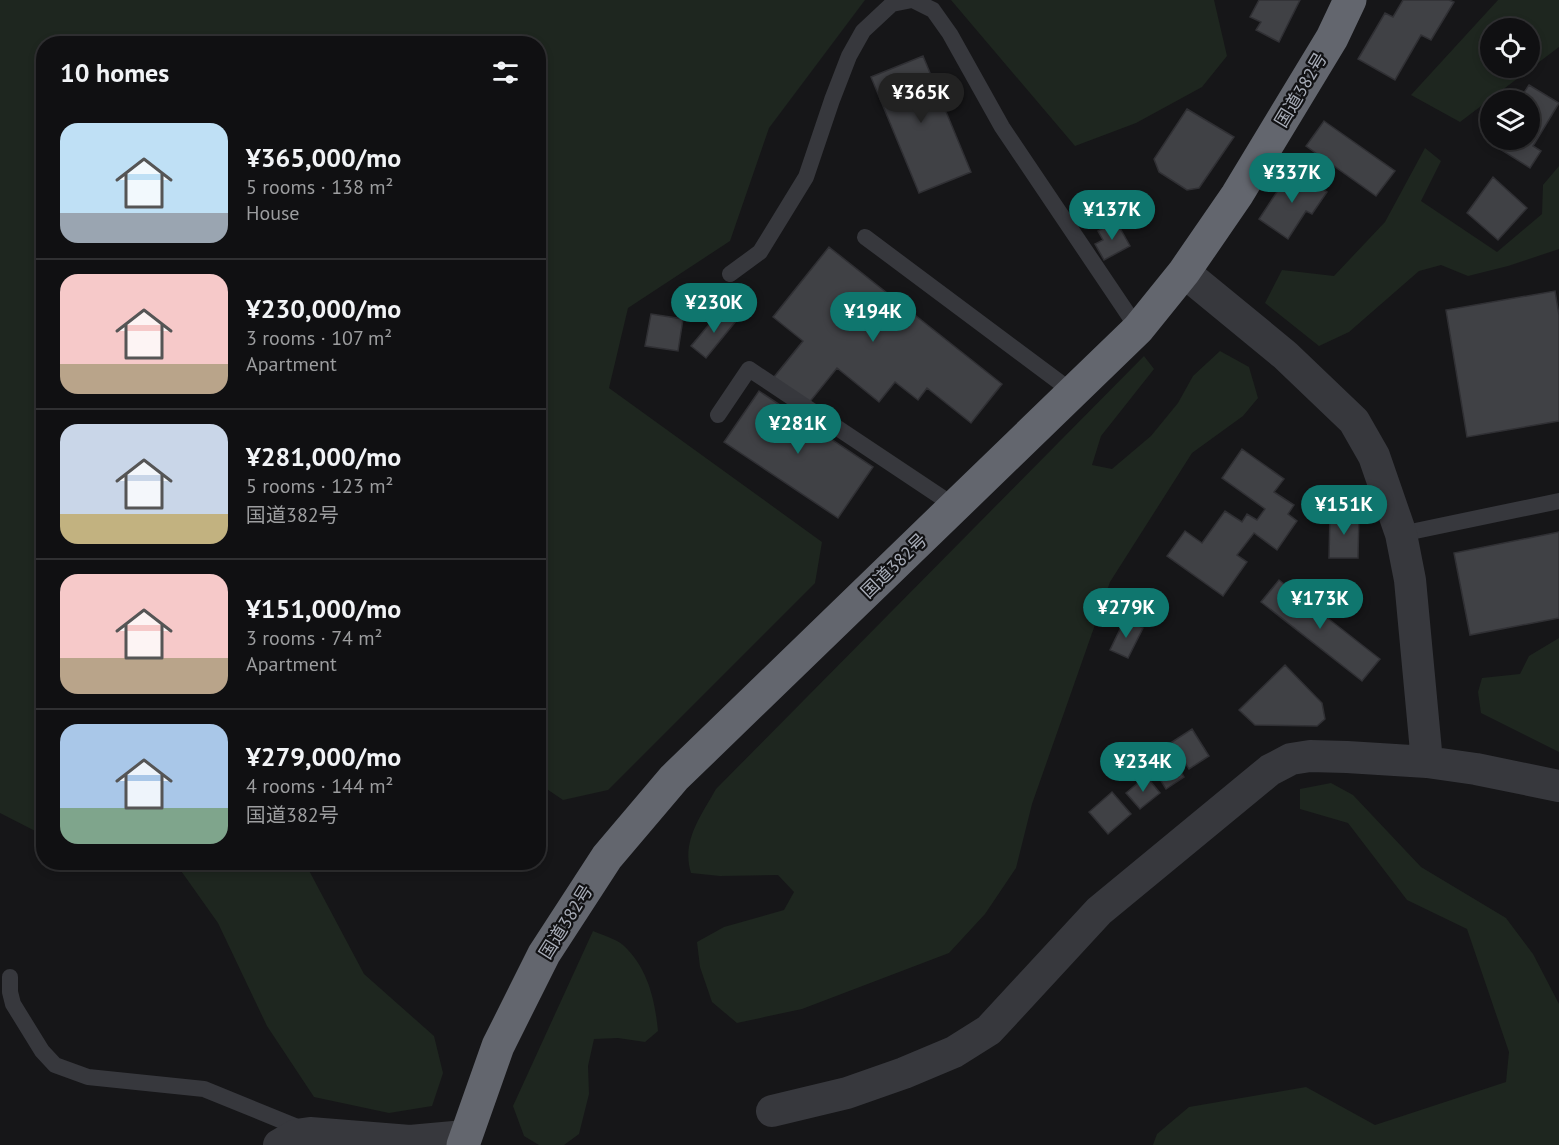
<!DOCTYPE html>
<html lang="en">
<head>
<meta charset="utf-8">
<style>
	body { margin:0; font-family:"PT Sans","Noto Sans JP",sans-serif; background:#1e1e20; color:#f1f3f6; height:100vh; display:flex; flex-direction:column; font-size:22px; white-space:nowrap }
	* { box-sizing:border-box; margin:0 }
	p { font-size:20px; color:#9c9d9f }
	.icon { flex:none; width:33px; height:33px; fill:none; stroke:currentColor; stroke-width:2; stroke-linecap:round; stroke-linejoin:round }
	.map { position:relative; flex:1; overflow:hidden }
	.panel { position:absolute; left:36px; top:36px; width:510px; height:834px; display:flex; flex-direction:column; background:#101012; border-radius:24px; box-shadow:0 3px 9px #0003,0 0 0 2px #303032 }
	.panel>* { flex:none }
	.fabs { position:absolute; left:1480px; top:18px; display:grid; gap:12px }
	.fabs a { display:grid; place-items:center; width:60px; height:60px; border-radius:50%; background:#101012; box-shadow:0 3px 9px #0003,0 0 0 2px #303032; font-size:30px }
	.price { position:absolute; translate:-50% -51px; padding:0 14px; border-radius:21px; background:#0f766e; color:#fff; font-size:20px; line-height:39px; filter:drop-shadow(0 2px 3px #0008) }
	.price::after { content:''; position:absolute; left:50%; top:36px; width:18px; height:14px; margin-left:-9px; background:inherit; clip-path:polygon(0 0,100% 0,50% 100%) }
	.price.active { background:#222; color:#fff }
	ul { padding:0; list-style:none }
	li { display:flex; align-items:center; gap:18px; height:150px; padding:0 24px }
	li+li { border-top:2px solid #303032 }
	li span { display:grid; place-items:center; flex:none; width:168px; height:120px; border-radius:18px; color:#555 }
	li>.icon { margin-inline-start:auto }
	span .icon { width:72px; height:72px; fill:#fffc; stroke-width:1 }
	li b { font-size:26px }
	h2 { display:flex; justify-content:space-between; align-items:center; height:72px; padding:0 24px; font-size:26px }
	.map>svg:first-child { display:block }
	.green { fill:#1e261f; fill-rule:evenodd }
	.building { fill:#404145; stroke:#303034; stroke-width:1.5 }
	.lines { fill:none; stroke-linecap:round; stroke-linejoin:round }
	.lane { stroke:#37383d; stroke-width:16 }
	.street { stroke:#37383d; stroke-width:32 }
	.highway { stroke:#63666e; stroke-width:33 }
	.labels { text-anchor:middle; stroke-width:4.5; stroke-linejoin:round; paint-order:stroke }
	.street-label { font-size:18px; fill:#a8adb8; stroke:#111113 }
</style>
</head>
<body>
<div class="map">
<svg width="1559" height="1145" viewBox="0 0 1559 1145">
	<rect width="100%" height="100%" fill="#161618"/>
	<path class="green" d="M0,0h865l-96,128 -39,113 -102,67 -19,80 213,154 -7,41 -207,207 -45,10 -25,-17v-739h-494l-1,791 -43,-22z
		M951,0h263l13,56 -25,31 -66,36 -61,23z
		M1498,0h61v47l-99,75 -49,-27zM1491,28h39v40h-39z
		M1425,148l16,13 -20,40 76,51 45,-38 1,-29 16,-19v83l-51,17 -40,10 -27,-11 -22,6 -70,61 -30,14 -54,-43 17,-33 52,6 51,-54z
		M1220,351l29,16 9,31 -15,18 -51,37 -82,129 -78,222 -16,64 -31,46 -36,39 -147,56 -65,14 -25,-21 -12,-35 -3,-25 27,-15 60,-17 10,-18 -16,-17 -58,1 -29,-3c-10,-32 10,-57 25,-84l428,-433 10,13 -53,67 -9,29 20,4 39,-33 27,-33 15,-27z
		M1559,638v114l-78,-39 -3,-21 4,-14 38,-4 9,-18z
		M1331,783l22,12 68,72 85,51 27,36 26,50v141h-406l4,-11 32,-27 117,-20 69,38 131,-43 3,-30 -42,-123 -60,-29 -59,-77 -48,-14v-20z
		M125,863h180l59,111 70,62 9,37 -11,33 -43,7 -75,-16 -47,-71 -49,-103 -39,-55h-29z
		M593,931c9,4 23,8 30,14 25,23 32,55 35,86l-13,11 -27,-4 -24,1 -6,27 1,28 -10,40 -15,11h-25l-15,-9 -11,-30z"/>
	<path class="building" d="M1259,0h41l-21,42 -23,-12 5,-8 -11,-5z
		M1403,0h46l5,2 -23,38 -10,-5 -26,45 -37,-21 27,-46 8,4z
		M923,56l48,116 -52,21 -48,-116z
		M1529,85l30,18 -26,43 8,5 -11,17 -38,-24 3,-4h35v-40h-11z
		M1187,109l47,28 -35,51 -12,2 -28,-18 -5,-13z
		M1324,121l71,50 -19,25 -70,-50z
		M1292,169l35,23 -15,22 -6,-3 -18,28 -29,-20z
		M1493,177l34,31 -29,32 -31,-27z
		M1116,221l14,25 -26,14 -9,-16 8,-4 -5,-9z
		M829,247l173,137 -31,39 -44,-35 -9,12 -23,-18 -16,20 -42,-34 -29,36 -34,-27 29,-36 -30,-24z
		M1555,291l4,24v106l-92,16 -21,-127z
		M722,309l14,12 -30,37 -15,-12z
		M651,314l32,5 -5,32 -33,-5z
		M759,391l114,76 -35,51 -114,-76z
		M1242,449l42,30 -10,13 20,13 -6,9 9,7 -20,29 -23,-17 -17,22 10,7 -24,34 -56,-40 18,-25 17,12 23,-32 17,11 5,-8 10,6 8,-11 -43,-31z
		M1330,514h29l-1,44h-29z
		M1559,532v86l-89,17 -16,-82z
		M1279,580l101,79 -18,22 -101,-79z
		M1125,619l18,9 -15,30 -18,-8z
		M1285,665l37,38 3,16 -8,7 -62,-1 -16,-15z
		M1192,729l17,27 -20,13 -17,-27z
		M1167,748l17,29 -18,12 -18,-29z
		M1146,776l14,17 -20,16 -14,-16z
		M1112,792l19,22 -23,20 -19,-22z"/>
	<g class="lines">
		<path class="lane" d="M913,0l20,10 17,24 52,93 136,202
			M865,237l209,156
			M730,274l30,-22 46,-75 26,-77 17,-44 14,-25 29,-27 20,-4
			M718,415l31,-46 207,138
			M1401,534l158,-33
			M10,977v15l3,12 29,47 13,14 33,12 116,12 103,42"/>
		<path class="street" d="M1184,272l101,83 69,66 20,35 27,78 9,46 17,182
			M772,1111l75,-18 57,-20 50,-21 35,-22 110,-119 171,-141 21,-11 19,-3 37,1 80,5 49,7 83,17
			M279,1145l17,-10 14,-2 100,8 55,-5"/>
		<path class="highway" d="M463,1145l35,-99 46,-92 63,-97 67,-79 464,-449 46,-57 53,-77 95,-157 18,-38"/>
	</g>
	<g class="labels">
		<g class="street-label">
			<text transform="translate(1301 90) rotate(-59)" y="6">国道382号</text>
			<text transform="translate(894 566) rotate(-44)" y="6">国道382号</text>
			<text transform="translate(566 922) rotate(-58)" y="6">国道382号</text>
		</g>
	</g>
</svg>
<div class="fabs">
<a><svg class="icon" aria-label="locate" viewBox="0 0 24 24"><circle cx="12" cy="12" r="6"/><path d="M12 2v4M12 18v4M2 12h4M18 12h4"/></svg></a>
<a><svg class="icon" aria-label="layers" viewBox="0 0 24 24"><path d="M12 4l9 5-9 5-9-5zM3 14l9 5 9-5"/></svg></a>
</div>
<b class="price active" style="left:921px;top:124px">¥365K</b>
<b class="price" style="left:1292px;top:204px">¥337K</b>
<b class="price" style="left:1112px;top:241px">¥137K</b>
<b class="price" style="left:714px;top:334px">¥230K</b>
<b class="price" style="left:873px;top:343px">¥194K</b>
<b class="price" style="left:798px;top:455px">¥281K</b>
<b class="price" style="left:1344px;top:536px">¥151K</b>
<b class="price" style="left:1320px;top:630px">¥173K</b>
<b class="price" style="left:1126px;top:639px">¥279K</b>
<b class="price" style="left:1143px;top:793px">¥234K</b>
<section class="panel">
<h2>10 homes<svg class="icon" aria-label="filters" viewBox="0 0 24 24"><path d="M4 7h16M4 17h16"/><circle cx="9" cy="7" r="2"/><circle cx="15" cy="17" r="2"/></svg></h2>
<ul>
<li><span style="background:linear-gradient(#bfe0f5 75%,#9aa5b1 0)"><svg class="icon" aria-label="home" viewBox="0 0 24 24"><path d="M3 11l9-7 9 7M6 9v11h12V9"/></svg></span><div><b>¥365,000/mo</b><p>5 rooms · 138 m²</p><p>House</p></div></li>
<li><span style="background:linear-gradient(#f6c9c9 75%,#b9a48a 0)"><svg class="icon" aria-label="home" viewBox="0 0 24 24"><path d="M3 11l9-7 9 7M6 9v11h12V9"/></svg></span><div><b>¥230,000/mo</b><p>3 rooms · 107 m²</p><p>Apartment</p></div></li>
<li><span style="background:linear-gradient(#c9d6e8 75%,#c2b280 0)"><svg class="icon" aria-label="home" viewBox="0 0 24 24"><path d="M3 11l9-7 9 7M6 9v11h12V9"/></svg></span><div><b>¥281,000/mo</b><p>5 rooms · 123 m²</p><p>国道382号</p></div></li>
<li><span style="background:linear-gradient(#f6c9c9 70%,#b9a48a 0)"><svg class="icon" aria-label="home" viewBox="0 0 24 24"><path d="M3 11l9-7 9 7M6 9v11h12V9"/></svg></span><div><b>¥151,000/mo</b><p>3 rooms · 74 m²</p><p>Apartment</p></div></li>
<li><span style="background:linear-gradient(#a9c7e8 70%,#7fa58c 0)"><svg class="icon" aria-label="home" viewBox="0 0 24 24"><path d="M3 11l9-7 9 7M6 9v11h12V9"/></svg></span><div><b>¥279,000/mo</b><p>4 rooms · 144 m²</p><p>国道382号</p></div></li>
</ul>
</section>
</div>
</body>
</html>
